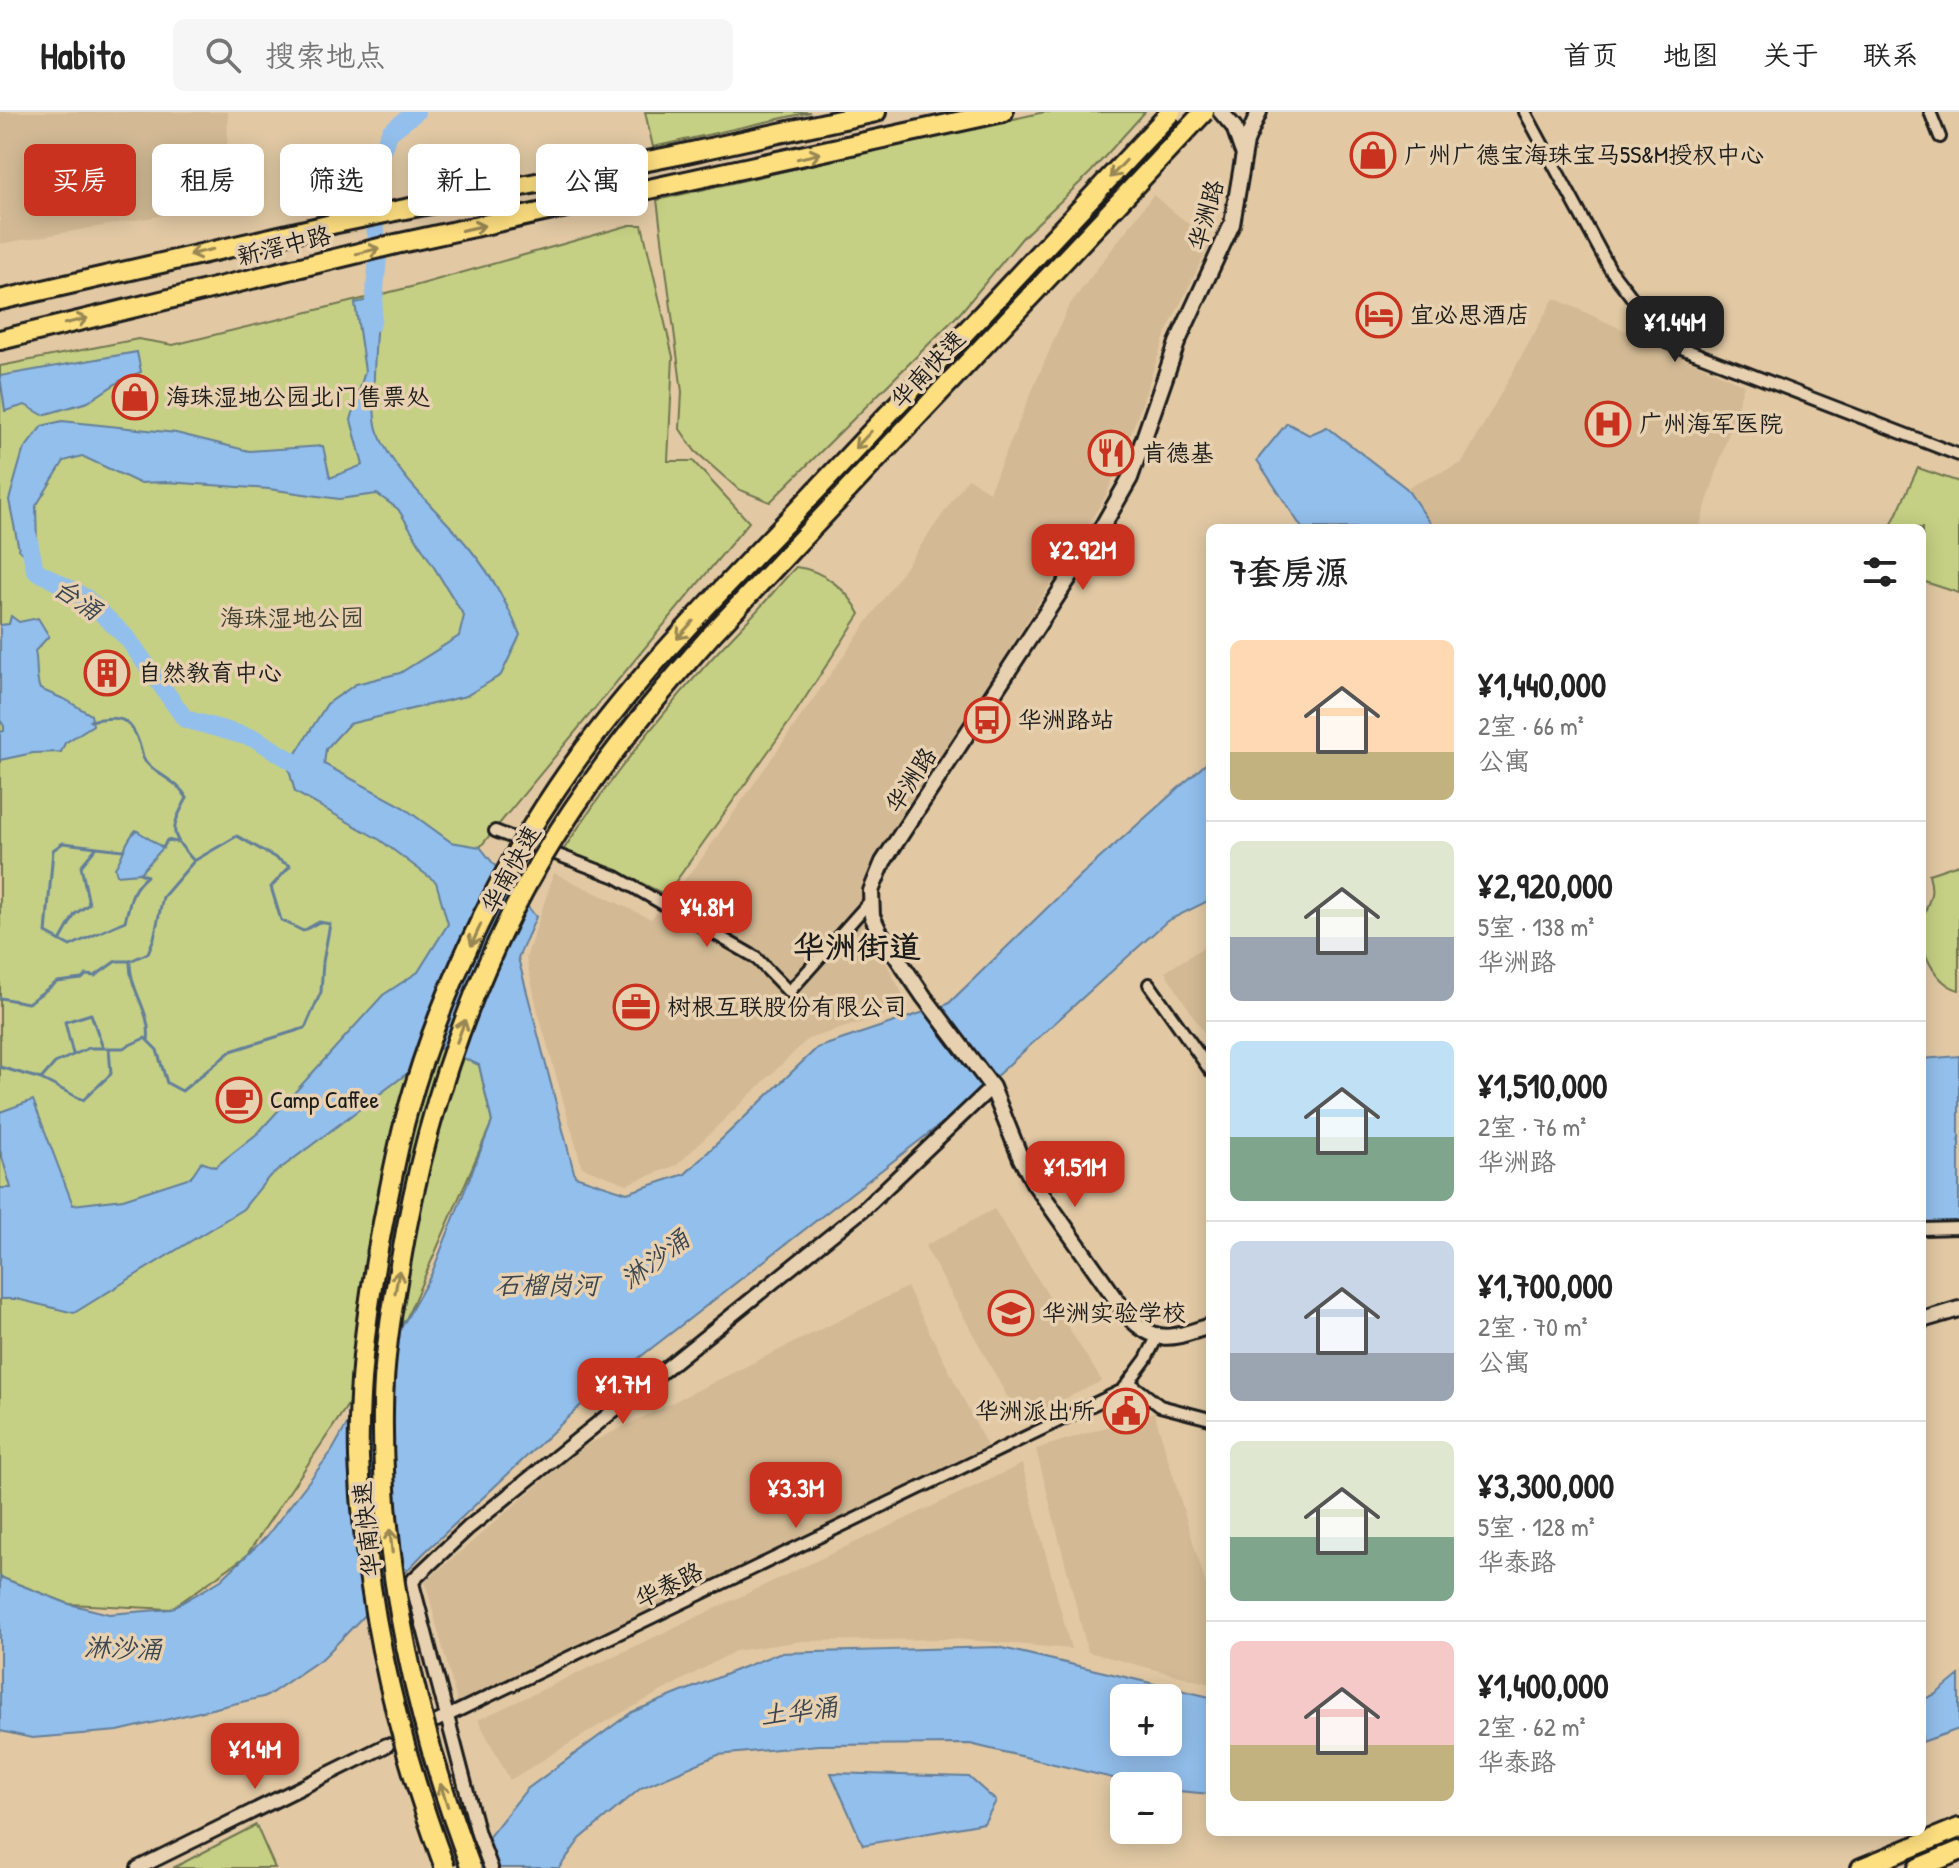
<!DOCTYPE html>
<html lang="zh">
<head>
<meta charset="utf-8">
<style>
	body { margin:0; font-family:"Patrick Hand","LXGW WenKai TC",sans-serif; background:#f6f6f6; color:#222; height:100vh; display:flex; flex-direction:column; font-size:30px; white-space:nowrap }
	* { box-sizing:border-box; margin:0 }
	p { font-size:26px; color:#767676 }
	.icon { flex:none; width:44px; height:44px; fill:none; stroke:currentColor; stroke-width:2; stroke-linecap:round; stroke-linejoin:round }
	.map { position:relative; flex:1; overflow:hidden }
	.drawer { position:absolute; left:1206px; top:412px; width:720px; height:1312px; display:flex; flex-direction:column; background:#fff; border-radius:12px; box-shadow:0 4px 20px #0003 }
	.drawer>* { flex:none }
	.guide { position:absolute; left:24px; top:32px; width:760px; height:72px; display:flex; gap:16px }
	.buttons { position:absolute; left:1110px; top:1572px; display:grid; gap:16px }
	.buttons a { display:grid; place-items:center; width:72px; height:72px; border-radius:12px; background:#fff; box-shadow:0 4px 20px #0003; font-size:40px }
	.price { position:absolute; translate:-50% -68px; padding:0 18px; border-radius:16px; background:#c8321e; color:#fff; font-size:26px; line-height:52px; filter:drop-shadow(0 2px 4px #0008) }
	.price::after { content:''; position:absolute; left:50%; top:48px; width:24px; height:18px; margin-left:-12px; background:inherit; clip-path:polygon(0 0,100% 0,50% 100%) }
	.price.selected { background:#222; color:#fff }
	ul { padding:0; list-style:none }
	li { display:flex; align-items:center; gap:24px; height:200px; padding:0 24px }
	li+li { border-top:2px solid #e0e0e0 }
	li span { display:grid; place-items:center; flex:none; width:224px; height:160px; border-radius:12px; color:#555 }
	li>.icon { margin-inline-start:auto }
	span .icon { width:96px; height:96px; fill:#fffc; stroke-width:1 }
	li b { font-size:34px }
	h2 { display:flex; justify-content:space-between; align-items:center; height:96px; padding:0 24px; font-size:34px }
	.pill { padding:0 28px; border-radius:12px; background:#fff; box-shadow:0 4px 20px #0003; font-size:28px; line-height:72px }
	.pill.selected { background:#c8321e; color:#fff }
	header { display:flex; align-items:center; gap:48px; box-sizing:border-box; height:112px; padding:0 40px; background:#fff; border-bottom:2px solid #e0e0e0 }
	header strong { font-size:38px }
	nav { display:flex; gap:44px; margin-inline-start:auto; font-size:28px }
	.search { width:560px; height:72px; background:#f6f6f6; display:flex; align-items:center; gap:20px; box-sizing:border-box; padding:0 28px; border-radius:12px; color:#767676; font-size:30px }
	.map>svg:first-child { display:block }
	.built { fill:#d3ba95 }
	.green { fill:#c5d084; stroke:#707650; stroke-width:2 }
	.water { fill:#93bfec; stroke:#637e99; stroke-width:2; fill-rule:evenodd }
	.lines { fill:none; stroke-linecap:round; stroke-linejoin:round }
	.stream { stroke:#637e99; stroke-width:3 }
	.river { stroke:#93bfec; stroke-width:18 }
	.minor-tunnel { stroke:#baa689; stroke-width:10; stroke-dasharray:10 5; stroke-linecap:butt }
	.minor-casing { stroke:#1c1c1c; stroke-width:16 }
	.tertiary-casing { stroke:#1c1c1c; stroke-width:18 }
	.secondary-casing { stroke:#1c1c1c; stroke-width:20 }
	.trunk-casing { stroke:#1c1c1c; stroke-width:24 }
	.motorway-casing { stroke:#1c1c1c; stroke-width:24 }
	.minor { stroke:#e7d1b0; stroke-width:10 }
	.tertiary { stroke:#e7d1b0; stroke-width:12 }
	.secondary { stroke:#e7d1b0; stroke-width:14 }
	.trunk { stroke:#fedf80; stroke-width:18 }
	.motorway { stroke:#fedf80; stroke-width:18 }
	.trunk-bridge-casing { stroke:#1c1c1c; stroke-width:24; stroke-linecap:butt }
	.motorway-bridge-casing { stroke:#1c1c1c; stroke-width:24; stroke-linecap:butt }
	.trunk-bridge { stroke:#fedf80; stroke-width:18 }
	.motorway-bridge { stroke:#fedf80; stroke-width:18 }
	.oneway { stroke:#988753 }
	.labels { text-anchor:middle; stroke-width:7; stroke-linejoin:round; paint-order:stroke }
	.poi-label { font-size:24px; fill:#1c1c1c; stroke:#e7d1b0; text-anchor:start }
	.street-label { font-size:24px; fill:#1c1c1c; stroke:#e7d1b0 }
	.park-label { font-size:24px; fill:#3e4031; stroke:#e7d1b0 }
	.water-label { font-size:26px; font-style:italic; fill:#3a4550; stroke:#e7d1b0 }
	.district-label { font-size:32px; font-weight:bold; fill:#1c1c1c; stroke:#e7d1b0 }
</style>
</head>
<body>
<header>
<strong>Habito</strong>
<div class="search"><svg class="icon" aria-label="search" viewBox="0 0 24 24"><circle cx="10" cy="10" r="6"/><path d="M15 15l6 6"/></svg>搜索地点</div>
<nav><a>首页</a><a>地图</a><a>关于</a><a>联系</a></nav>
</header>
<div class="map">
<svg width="1959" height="1756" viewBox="0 0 1959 1756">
	<rect width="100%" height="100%" fill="#e2c9a4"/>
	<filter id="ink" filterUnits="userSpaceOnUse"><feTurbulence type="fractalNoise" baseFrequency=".0125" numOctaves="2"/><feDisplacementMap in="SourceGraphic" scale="16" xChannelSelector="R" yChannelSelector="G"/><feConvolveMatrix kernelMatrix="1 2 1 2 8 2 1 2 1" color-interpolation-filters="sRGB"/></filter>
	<g filter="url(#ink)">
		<path class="built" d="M0,0h228l-2,92 -226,40z
			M1153,83l58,47 -45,91 -29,85 -31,78 -232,368 -11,29 3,30 43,84 -101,32 -131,126 -50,19 -45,-17 -44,-155 -12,-54 28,-85 97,46 46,-54 271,-387 21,14 79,-185z
			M1554,186l190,87 -45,143h-265l-28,-40 56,-25z
			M1210,831v99l-45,-70z
			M994,1097l108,172 -82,39 -95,-174z
			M907,1175l80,159 -529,259 -33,-123 157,-135z
			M1154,1300l56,186v86l-122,-32 -52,-203z
			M1022,1352l49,185 -117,-10 -152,2 -67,10 -135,74 -90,55 -32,-60z"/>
		<path class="green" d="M645,0h165l-157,35z
			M1044,0h101l-55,61 -67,64 -62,75 -191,190 -32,-13 -43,-38 -15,-22 2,-37 -25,-192z
			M630,113h12l31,132 -5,104h25l56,61 -269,325 -1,218 13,57 -85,195 -161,239 -75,53 -102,-5 -69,-27v-1211l138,-27 35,6 238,-58z
			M1918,356l41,14v111l-37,-12v-53h-32z
			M796,455c27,3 52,23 64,47l-70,107 -124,174 -37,-18 -67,-25c56,-86 117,-162 189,-235 16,-16 29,-34 45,-50z
			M1959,752v126c-25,-7 -41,-42 -37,-67 4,-23 14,-23 7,-49z
			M256,1713l19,43h-102z"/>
		<path class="water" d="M378,186c-1,29 -9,111 0,134 15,40 55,74 82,105 28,32 44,59 60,98l-19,40 -35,21 -117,28 -23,25 -2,15 76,41 51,37 29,5 56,70 -18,41 57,218 52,17 58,-19 132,-126 131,-44 133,-129 129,-115v140l-43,21 -208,189 -364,282 -171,161 -100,104 -57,39 -149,35 -86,7 -32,-7v-154l69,27 40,10 62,-5 50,-29 45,-43 66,-86 99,-176 61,-153 -13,-57 -38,-17 -173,130 -25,31 -169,104 -57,-14h-17v-111h11l-11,-38v-38l33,-12 40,105 50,-6 68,-22 10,-15 14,5 43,-34 125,-138 35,-23 30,-48 -12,-42 -56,-42 -85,-48 -7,-26 39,-62 29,-20 44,-11 59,-37 5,-20 -66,-107 -21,-15 -38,5 -70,-10 -102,-7 -28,1 -57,-27 -18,5 -28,45 1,40 -4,14 -14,-10 -10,-50 14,-49 19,-25 20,-5 114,12 73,18 74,-5 7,32 33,-13 -12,-45 14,-49 -10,-68z
			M137,240l4,20 -21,9 -32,21 -45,13 -18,-10 -20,6 -5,-35z
			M1287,311l22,12 18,-8 79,61 28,40h-132l-45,-68z
			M11,504l8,6 19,-4 11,18 -14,15c3,12 0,27 5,38l26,11 25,15 2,10 -28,18 -4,9 -28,1 -33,7v-28l4,-1v-5l-4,-6v-95l9,-1z
			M136,718l27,18 -23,25 -23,2 -2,-7c10,-15 8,-24 21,-38z
			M1959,944v167l-37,-1v-163z
			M998,1535l212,50v97l-42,-4v-4h-22l-176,-42 -152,1 -100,10 -77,33 -61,51 -21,29h-95l63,-79 105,-77 147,-59zM1124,1586h44v44h-44z
			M1959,1563v54l-37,13v-42l14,-6z
			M831,1661l138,4 27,24 -12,22 -121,22z"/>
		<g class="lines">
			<path class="stream" d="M90,609c27,-6 40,-5 49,22 2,5 3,14 6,18 12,15 32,19 42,37 -17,32 -18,35 7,63
				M163,736l4,-8 9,2
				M123,738l-60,-7 -10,7 -7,83 24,13 55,-25c6,-19 4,-30 22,-45l-7,-3
				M60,829l15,-27 14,-10 -8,-38 15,-18
				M130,849c-1,30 22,50 18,80
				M0,886l28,5 29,-21 25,-3 4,-4 9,1 21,-15h14l18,-8 6,-15 9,-41 31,-36 43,-25 53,30 -19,21 10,33 22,11 16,-9 11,2 -7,38 -2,30 -16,36 -74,23 -49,40 -15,-8 -10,-33 -12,-12 -22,10h-34l-34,15 -14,16 -41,-12
				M73,942l-8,-32 26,-8 12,34
				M41,967l42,21 28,-26 -2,-26"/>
			<path class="river" d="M372,211l7,-77 -8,-37 1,-36 18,-41 26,-20
				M28,424l7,34 51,28 42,41 57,80 71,20 54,33"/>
			<path class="minor-tunnel" d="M387,1633l41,-19"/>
			<g class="minor-casing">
				<path id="minor" d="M1525,0l85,157 56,73 293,113
					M1930,0l10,25
					M495,719l121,46 139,80 34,35 82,-92
					M1149,872l61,86
					M1922,1117l37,-1
					M1129,1270l31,24 50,13
					M437,1609l686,-331 23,-31 11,-22"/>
			</g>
			<g class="tertiary-casing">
				<path id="tertiary" d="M138,1756l249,-123
					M491,1756l-13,-34 -66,-251 2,-4 54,-51 397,-320 127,-121"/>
			</g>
			<g class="secondary-casing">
				<path id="secondary" d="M1221,0l13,15 8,23
					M1922,1208l37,-11
					M1210,1214c-36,11 -52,21 -82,-10l-94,-133 -13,-24 -29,-72 -68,-90 -45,-66 -7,-15 -1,-25 12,-29 218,-333 29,-51 47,-135 55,-119 14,-82 13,-30"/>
			</g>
			<g class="trunk-casing">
				<path id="trunk" d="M390,100l283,-56 203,-44
					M0,188l332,-76
					M0,228l396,-96 607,-132"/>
			</g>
			<g class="motorway-casing">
				<path id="motorway" d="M1861,1756l98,-40
					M1918,1756l41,-17"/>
			</g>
			<use href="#minor" class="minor"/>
			<use href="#tertiary" class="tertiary"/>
			<use href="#secondary" class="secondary"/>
			<use href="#trunk" class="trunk"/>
			<use href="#motorway" class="motorway"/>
			<g class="trunk-bridge-casing">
				<path id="trunk-bridge" d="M332,112l58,-12"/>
			</g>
			<g class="motorway-bridge-casing">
				<path id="motorway-bridge" d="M445,1756c-49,-131 -81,-271 -86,-410 -2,-76 8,-151 22,-225 8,-40 15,-80 26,-120 30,-110 86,-231 150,-325 73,-108 167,-200 256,-294 120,-127 239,-254 358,-382
					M471,1756c-55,-145 -90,-300 -88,-457 0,-49 8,-97 17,-146 23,-140 67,-278 139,-402 49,-83 109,-157 173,-229l492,-522"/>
			</g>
			<use href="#trunk-bridge" class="trunk-bridge"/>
			<use href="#motorway-bridge" class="motorway-bridge"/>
		</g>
		<defs><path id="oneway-shaft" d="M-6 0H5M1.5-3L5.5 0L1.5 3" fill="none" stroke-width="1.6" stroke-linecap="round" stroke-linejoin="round" transform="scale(2)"/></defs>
		<g class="oneway">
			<use href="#oneway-shaft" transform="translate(809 44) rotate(-13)"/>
			<use href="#oneway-shaft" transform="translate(1118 57) rotate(133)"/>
			<use href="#oneway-shaft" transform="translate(473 116) rotate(-12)"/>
			<use href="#oneway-shaft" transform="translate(368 139) rotate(-13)"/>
			<use href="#oneway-shaft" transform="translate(201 140) rotate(167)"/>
			<use href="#oneway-shaft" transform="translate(76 209) rotate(-13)"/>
			<use href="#oneway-shaft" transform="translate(863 328) rotate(133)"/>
			<use href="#oneway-shaft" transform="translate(685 518) rotate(132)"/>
			<use href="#oneway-shaft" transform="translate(476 823) rotate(114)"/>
			<use href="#oneway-shaft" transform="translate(461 919) rotate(-70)"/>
			<use href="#oneway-shaft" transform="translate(397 1170) rotate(-80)"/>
			<use href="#oneway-shaft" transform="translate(391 1429) rotate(-96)"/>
			<use href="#oneway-shaft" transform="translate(444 1683) rotate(-108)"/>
		</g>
	</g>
	<defs>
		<g id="shop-ring" transform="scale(2.3)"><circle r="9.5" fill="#e7d1b0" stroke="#c8321e" stroke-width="1.5"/><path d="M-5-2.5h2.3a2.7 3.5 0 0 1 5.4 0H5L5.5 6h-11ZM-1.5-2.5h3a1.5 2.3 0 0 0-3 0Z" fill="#c8321e"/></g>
		<g id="hotel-ring" transform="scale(2.3)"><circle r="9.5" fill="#e7d1b0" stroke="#c8321e" stroke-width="1.5"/><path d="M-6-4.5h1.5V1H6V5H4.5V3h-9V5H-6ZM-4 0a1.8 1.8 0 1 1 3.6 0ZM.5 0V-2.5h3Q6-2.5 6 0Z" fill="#c8321e"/></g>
		<g id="hospital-ring" transform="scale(2.3)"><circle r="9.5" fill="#e7d1b0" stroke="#c8321e" stroke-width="1.5"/><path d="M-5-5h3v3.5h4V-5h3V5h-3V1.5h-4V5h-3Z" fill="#c8321e"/></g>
		<g id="restaurant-ring" transform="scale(2.3)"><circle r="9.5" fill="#e7d1b0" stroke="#c8321e" stroke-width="1.5"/><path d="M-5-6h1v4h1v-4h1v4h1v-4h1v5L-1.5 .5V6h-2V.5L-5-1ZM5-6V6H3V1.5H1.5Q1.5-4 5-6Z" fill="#c8321e"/></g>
		<g id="building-ring" transform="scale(2.3)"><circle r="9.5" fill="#e7d1b0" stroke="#c8321e" stroke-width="1.5"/><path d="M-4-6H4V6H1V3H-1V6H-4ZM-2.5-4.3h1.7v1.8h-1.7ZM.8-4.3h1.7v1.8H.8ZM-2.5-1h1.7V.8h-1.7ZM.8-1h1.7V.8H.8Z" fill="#c8321e"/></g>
		<g id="bus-ring" transform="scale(2.3)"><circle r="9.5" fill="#e7d1b0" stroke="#c8321e" stroke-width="1.5"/><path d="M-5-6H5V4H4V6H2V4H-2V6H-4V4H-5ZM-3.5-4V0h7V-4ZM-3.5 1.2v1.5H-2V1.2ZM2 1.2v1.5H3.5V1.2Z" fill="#c8321e"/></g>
		<g id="office-ring" transform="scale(2.3)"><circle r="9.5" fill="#e7d1b0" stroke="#c8321e" stroke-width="1.5"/><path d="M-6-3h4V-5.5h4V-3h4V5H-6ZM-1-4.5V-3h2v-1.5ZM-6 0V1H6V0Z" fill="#c8321e"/></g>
		<g id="cafe-ring" transform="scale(2.3)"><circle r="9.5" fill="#e7d1b0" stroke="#c8321e" stroke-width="1.5"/><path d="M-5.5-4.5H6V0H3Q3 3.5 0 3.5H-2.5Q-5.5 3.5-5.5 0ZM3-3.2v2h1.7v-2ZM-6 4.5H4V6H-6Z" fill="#c8321e"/></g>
		<g id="school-ring" transform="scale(2.3)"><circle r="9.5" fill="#e7d1b0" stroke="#c8321e" stroke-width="1.5"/><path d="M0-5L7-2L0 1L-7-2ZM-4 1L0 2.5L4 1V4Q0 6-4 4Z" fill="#c8321e"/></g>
		<g id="civic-ring" transform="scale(2.3)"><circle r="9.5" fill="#e7d1b0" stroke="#c8321e" stroke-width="1.5"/><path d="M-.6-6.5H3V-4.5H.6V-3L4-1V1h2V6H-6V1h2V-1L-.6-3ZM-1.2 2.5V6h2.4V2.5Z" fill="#c8321e"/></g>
	</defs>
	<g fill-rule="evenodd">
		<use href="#shop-ring" x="1373" y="43"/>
		<use href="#hotel-ring" x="1379" y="203"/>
		<use href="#shop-ring" x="135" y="285"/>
		<use href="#hospital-ring" x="1608" y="312"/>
		<use href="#restaurant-ring" x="1111" y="341"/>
		<use href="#building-ring" x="107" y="561"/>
		<use href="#bus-ring" x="987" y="608"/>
		<use href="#office-ring" x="636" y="895"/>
		<use href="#cafe-ring" x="239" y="988"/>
		<use href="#school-ring" x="1011" y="1201"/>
		<use href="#civic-ring" x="1126" y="1299"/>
	</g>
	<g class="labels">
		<g class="poi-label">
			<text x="1404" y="51">广州广德宝海珠宝马5S&amp;M授权中心</text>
			<text x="1410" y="211">宜必思酒店</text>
			<text x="166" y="293">海珠湿地公园北门售票处</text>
			<text x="1639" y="320">广州海军医院</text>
			<text x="1142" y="349">肯德基</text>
			<text x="138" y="569">自然教育中心</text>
			<text x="1018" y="616">华洲路站</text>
			<text x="667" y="903">树根互联股份有限公司</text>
			<text x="270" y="996">Camp Caffee</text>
			<text x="1042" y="1209">华洲实验学校</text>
			<text x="1095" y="1307" text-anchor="end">华洲派出所</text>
		</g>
		<g class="street-label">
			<text transform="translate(1206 103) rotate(-74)" y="8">华洲路</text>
			<text transform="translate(284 134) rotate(-14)" y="8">新滘中路</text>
			<text transform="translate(928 257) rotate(-47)" y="8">华南快速</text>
			<text transform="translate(911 668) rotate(-57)" y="8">华洲路</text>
			<text transform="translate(511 757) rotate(-61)" y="8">华南快速</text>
			<text transform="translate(367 1417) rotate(-96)" y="8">华南快速</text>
			<text transform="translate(669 1473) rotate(-26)" y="8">华泰路</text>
		</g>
		<g class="park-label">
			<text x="292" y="514">海珠湿地公园</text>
		</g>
		<g class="water-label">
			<text transform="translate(78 487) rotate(35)" y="9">台涌</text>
			<text transform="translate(655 1147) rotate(-37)" y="9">淋沙涌</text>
			<text x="547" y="1182">石榴岗河</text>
			<text transform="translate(123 1536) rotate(2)" y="9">淋沙涌</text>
			<text transform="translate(799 1599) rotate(-7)" y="9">土华涌</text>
		</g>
		<g class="district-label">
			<text x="857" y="846">华洲街道</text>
		</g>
	</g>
</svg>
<div class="buttons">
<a>+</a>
<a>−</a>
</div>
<b class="price selected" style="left:1675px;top:252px">¥1.44M</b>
<b class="price" style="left:1083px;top:480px">¥2.92M</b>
<b class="price" style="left:707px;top:837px">¥4.8M</b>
<b class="price" style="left:1075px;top:1097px">¥1.51M</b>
<b class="price" style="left:623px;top:1314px">¥1.7M</b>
<b class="price" style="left:796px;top:1418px">¥3.3M</b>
<b class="price" style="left:255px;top:1679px">¥1.4M</b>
<div class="guide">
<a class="pill selected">买房</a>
<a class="pill">租房</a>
<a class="pill">筛选</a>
<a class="pill">新上</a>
<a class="pill">公寓</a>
</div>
<section class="drawer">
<h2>7套房源<svg class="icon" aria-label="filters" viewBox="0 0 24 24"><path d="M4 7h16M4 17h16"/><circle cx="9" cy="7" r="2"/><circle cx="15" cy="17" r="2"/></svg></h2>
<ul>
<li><span style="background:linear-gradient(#ffd9b3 70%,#c2b280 0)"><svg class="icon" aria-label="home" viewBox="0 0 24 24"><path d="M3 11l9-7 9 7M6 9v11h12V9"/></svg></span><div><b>¥1,440,000</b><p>2室 · 66 m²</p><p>公寓</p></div></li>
<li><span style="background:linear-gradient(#dfe7d0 60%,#9aa5b1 0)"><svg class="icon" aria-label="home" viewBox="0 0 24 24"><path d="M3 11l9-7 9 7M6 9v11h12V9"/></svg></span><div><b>¥2,920,000</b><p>5室 · 138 m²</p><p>华洲路</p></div></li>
<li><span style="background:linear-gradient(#bfe0f5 60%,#7fa58c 0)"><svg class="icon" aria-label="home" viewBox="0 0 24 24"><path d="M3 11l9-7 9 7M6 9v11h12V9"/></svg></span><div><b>¥1,510,000</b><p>2室 · 76 m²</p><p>华洲路</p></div></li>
<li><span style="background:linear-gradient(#c9d6e8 70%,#9aa5b1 0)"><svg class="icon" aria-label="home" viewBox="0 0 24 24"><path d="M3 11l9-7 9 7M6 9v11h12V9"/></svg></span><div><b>¥1,700,000</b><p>2室 · 70 m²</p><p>公寓</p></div></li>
<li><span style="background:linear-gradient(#dfe7d0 60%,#7fa58c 0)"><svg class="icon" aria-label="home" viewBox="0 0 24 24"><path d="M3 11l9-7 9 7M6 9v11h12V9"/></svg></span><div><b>¥3,300,000</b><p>5室 · 128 m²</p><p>华泰路</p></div></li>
<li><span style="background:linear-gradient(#f6c9c9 65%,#c2b280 0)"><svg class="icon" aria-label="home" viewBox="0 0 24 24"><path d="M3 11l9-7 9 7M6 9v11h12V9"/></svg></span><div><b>¥1,400,000</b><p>2室 · 62 m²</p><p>华泰路</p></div></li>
</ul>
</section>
</div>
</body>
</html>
